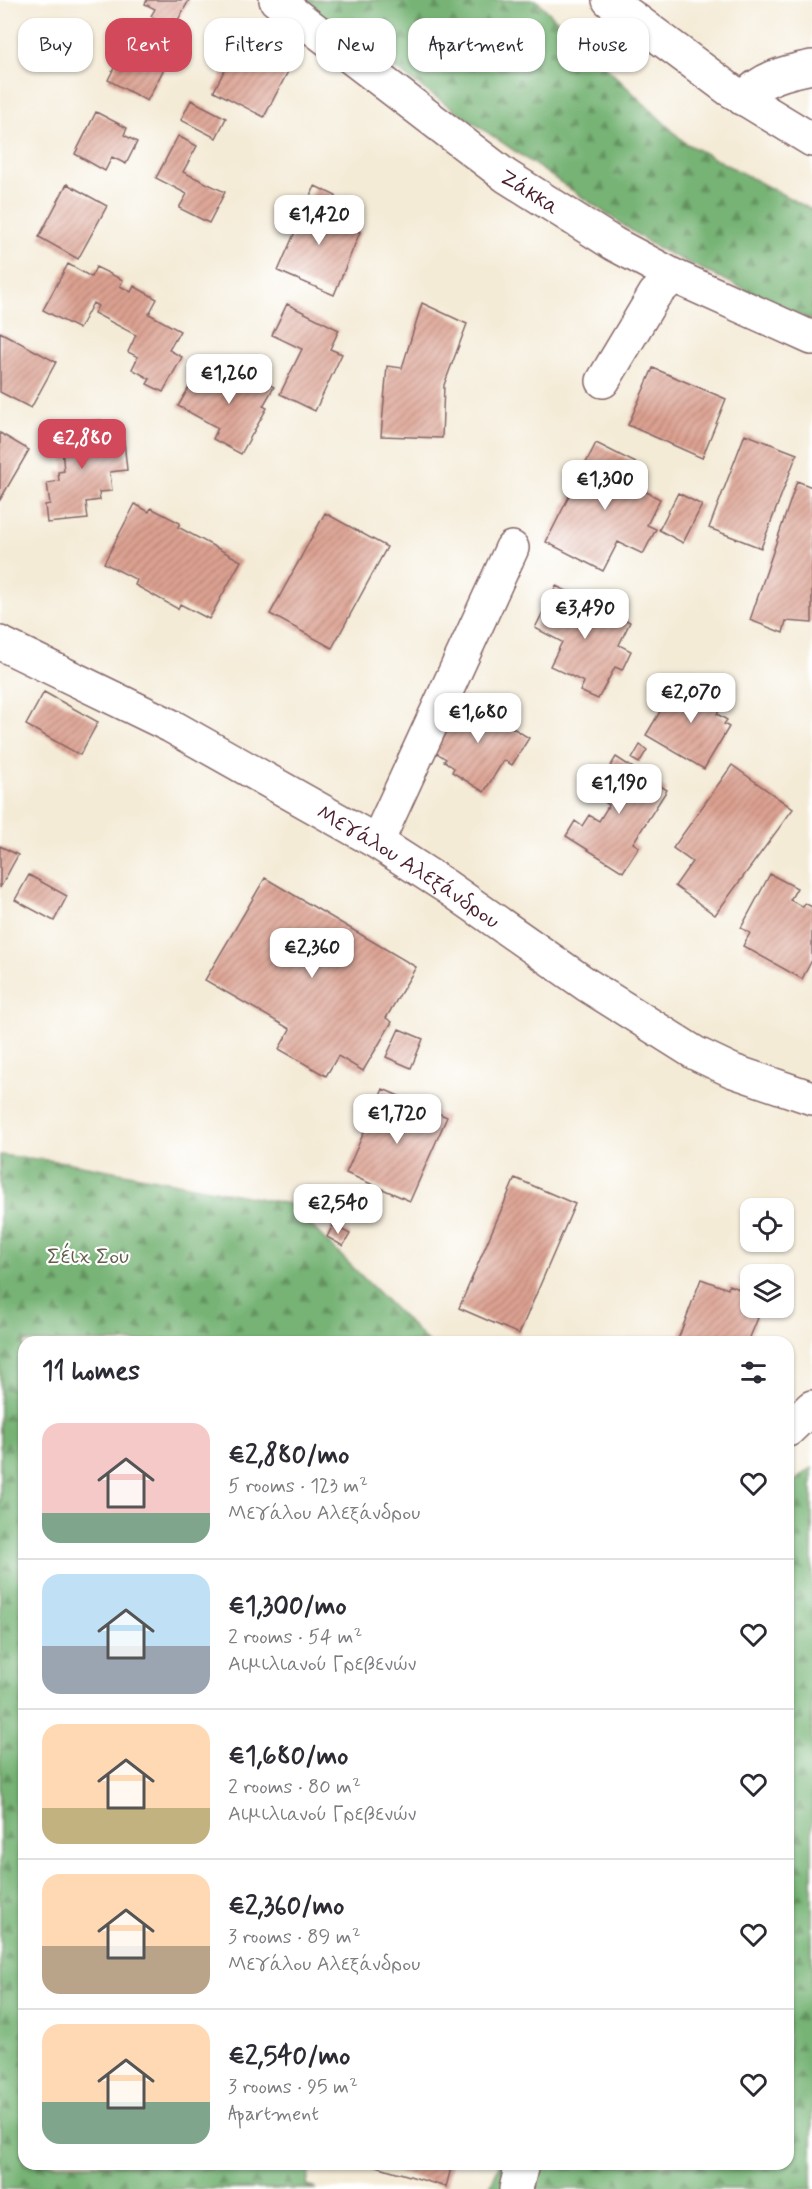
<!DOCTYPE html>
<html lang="en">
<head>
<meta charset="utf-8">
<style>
	body { margin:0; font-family:Mynerve,sans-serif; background:#f7f7f7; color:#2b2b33; height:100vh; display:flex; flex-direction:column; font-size:22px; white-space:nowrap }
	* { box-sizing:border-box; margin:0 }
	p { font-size:20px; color:#7c7c81 }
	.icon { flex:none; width:33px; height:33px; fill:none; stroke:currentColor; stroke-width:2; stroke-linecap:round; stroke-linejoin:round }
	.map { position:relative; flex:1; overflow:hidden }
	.sheet { position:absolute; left:18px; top:1336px; width:776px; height:834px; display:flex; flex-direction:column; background:#fff; border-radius:18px; box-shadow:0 2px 4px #0004 }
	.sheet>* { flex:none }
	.hud { position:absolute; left:18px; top:18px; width:777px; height:54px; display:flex; gap:12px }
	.controls { position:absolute; left:740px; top:1198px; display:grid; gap:12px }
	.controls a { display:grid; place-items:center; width:54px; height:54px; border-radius:12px; background:#fff; box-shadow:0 2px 4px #0004; font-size:30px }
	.price { position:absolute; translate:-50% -51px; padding:0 14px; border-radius:12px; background:#fff; color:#222; font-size:20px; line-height:39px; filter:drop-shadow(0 2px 3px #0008) }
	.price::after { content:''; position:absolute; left:50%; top:36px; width:18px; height:14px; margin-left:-9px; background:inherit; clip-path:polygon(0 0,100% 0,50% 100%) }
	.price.active { background:#d1495b; color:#fff }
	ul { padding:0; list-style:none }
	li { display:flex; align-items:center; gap:18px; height:150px; padding:0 24px }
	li+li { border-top:2px solid #e1e1e2 }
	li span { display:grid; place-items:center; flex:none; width:168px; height:120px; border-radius:18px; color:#555 }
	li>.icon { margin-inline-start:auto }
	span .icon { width:72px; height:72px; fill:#fffc; stroke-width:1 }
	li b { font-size:26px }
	h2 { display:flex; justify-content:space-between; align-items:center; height:72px; padding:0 24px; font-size:26px }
	.tag { padding:0 21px; border-radius:18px; background:#fff; box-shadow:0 2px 4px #0004; font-size:21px; line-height:54px }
	.tag.active { background:#d1495b; color:#fff }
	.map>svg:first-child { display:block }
	.forest { fill:url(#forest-firs); stroke:#606950; stroke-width:1.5 }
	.building { fill:url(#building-hatch) }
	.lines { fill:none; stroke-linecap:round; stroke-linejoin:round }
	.minor-casing { stroke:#866667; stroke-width:36 }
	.major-casing { stroke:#866667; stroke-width:36 }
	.minor { stroke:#fff; stroke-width:33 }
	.major { stroke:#fff; stroke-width:33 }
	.labels { text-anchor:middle; stroke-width:4.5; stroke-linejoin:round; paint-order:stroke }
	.street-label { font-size:22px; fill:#4a1f2b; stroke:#fff }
	.park-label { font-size:22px; fill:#645d4b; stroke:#fff }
</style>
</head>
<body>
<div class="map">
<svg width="812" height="2189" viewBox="0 0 812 2189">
	<defs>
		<pattern id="forest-firs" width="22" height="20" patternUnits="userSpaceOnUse" patternTransform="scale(1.5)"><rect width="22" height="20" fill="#76b374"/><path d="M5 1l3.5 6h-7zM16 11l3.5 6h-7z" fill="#63915f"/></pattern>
		<pattern id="building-hatch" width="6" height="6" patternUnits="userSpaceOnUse" patternTransform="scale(1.5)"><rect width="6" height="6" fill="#dca191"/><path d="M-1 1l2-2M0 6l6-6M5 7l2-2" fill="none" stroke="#b48377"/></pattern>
	</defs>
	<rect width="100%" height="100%" fill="#fff"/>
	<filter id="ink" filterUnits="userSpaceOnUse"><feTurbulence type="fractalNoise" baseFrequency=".0167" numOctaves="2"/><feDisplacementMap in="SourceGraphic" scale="12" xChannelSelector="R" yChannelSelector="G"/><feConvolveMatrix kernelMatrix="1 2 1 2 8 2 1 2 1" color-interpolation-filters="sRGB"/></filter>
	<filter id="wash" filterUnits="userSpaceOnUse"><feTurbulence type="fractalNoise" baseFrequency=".008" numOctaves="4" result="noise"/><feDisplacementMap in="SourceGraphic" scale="24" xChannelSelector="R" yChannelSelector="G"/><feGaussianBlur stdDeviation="1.35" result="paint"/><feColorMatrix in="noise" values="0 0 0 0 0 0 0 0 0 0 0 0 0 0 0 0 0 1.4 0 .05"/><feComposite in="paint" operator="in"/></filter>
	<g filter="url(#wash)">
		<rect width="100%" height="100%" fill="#f4ebd7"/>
		<path class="forest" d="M299,0h237l149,143 127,67v111l-155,-73 -239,-163z
			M0,1155l65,7 224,42 139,138h-404v822l286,1 -3,21 9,3h-316z
			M812,1468v721h-323l10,-24 289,-1v-678z"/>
		<g id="blocks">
			<path class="building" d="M147,0h42l-16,29 -22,-13 4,-7 -10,-5z
				M243,33l51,27 -30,57 -50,-26z
				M122,52l6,3 2,-3 16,9 3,-7 18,9 -20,38 -39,-21z
				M191,100l35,18 -10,20 -35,-18z
				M96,112l31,16 -3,7 13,7 -11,22 -14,-7 -7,14 -30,-17z
				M178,136l19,10 -14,26 42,20 -16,31 -30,-15 8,-14 -31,-16z
				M67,184l40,22 -29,53 -39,-22z
				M315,186l21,10 -9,22 33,14 -26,63 -56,-24z
				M68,264l23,13 5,-10 27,13 -3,6 11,6 3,-6 23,13 -8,15 31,17 -11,19 13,7 -19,35 -16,-8 3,-5 -18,-10 6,-12 -10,-5 8,-17 -42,-22 4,-7 -5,-3 -14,26 -36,-19z
				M422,303l45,21 -23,61 -2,53 -61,-2 6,-70 15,2z
				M287,304l52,26 -9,19 12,5 -27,57 -35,-17 22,-45 -30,-14z
				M0,332l56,30 -25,46 -31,-16z
				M221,366l17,10 2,-3 5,3 2,-4 27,15 -11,19 4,2 -26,46 -28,-15 5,-11 -40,-22 16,-27 11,-4 15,3 3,-4 -5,-3z
				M653,368l73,31 -24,59 -74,-33z
				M101,420l-6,14 14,9 15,-2 3,29 -17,2 2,19 -13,1 1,8 -14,2 2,17 -41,4 -2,-18 5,-1 -3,-21 12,-2 -1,-9 6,-1 -2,-22h-6l-3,-26z
				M0,433l29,17 -29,50z
				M745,434l52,20 -36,94 -52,-20z
				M596,443l44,22 -9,19 29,15 -13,26 9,4 -13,25 -25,-12 -15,29 -57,-29z
				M797,481l15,6v136l-26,-2 -3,12 -33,-13z
				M678,493l24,12 -19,38 -24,-13z
				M135,504l14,8 2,-4 29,15 -2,4 63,34 -32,58 -29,-15 -2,5 -43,-24 2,-5 -33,-17z
				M325,513l62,34 -55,101 -62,-34z
				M556,586l74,36 -11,23 12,6 -9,19 -7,-3 -17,32 -18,-8 4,-9 -34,-16 12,-24 -27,-14z
				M697,681l30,17 -10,16 10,6 -3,4 5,3 -25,42 -58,-34 28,-47 14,8z
				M44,692l54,30 -18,33 -54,-30z
				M463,697l66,41 -17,27 -8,-5 -20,32 -32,-20 2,-4 -10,-7 2,-2 -15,-10z
				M640,745l7,5 -8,13 -7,-4z
				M616,757l51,33 -34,53 6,4 -16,25 -57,-36 9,-15 7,5 7,-11 10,6 10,-16 -16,-11z
				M732,765l61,44 -78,106 -40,-29 17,-24 -19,-14z
				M0,846l18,9 -18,33z
				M770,874l27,14 -7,12 13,7 2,-4 7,4v53l-10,19 -59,-33 7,-13 -9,-5z
				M29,875l38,21 -13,25 -39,-21z
				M265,878l151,89 -30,51 6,4 -29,49 -25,-15 -12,20 -47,-27 11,-20 -85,-49z
				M399,1029l24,10 -12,29 -25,-11z
				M383,1089l64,28 -37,84 -64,-28z
				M515,1178l60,26 -56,130 -60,-26z
				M333,1225l17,9 -7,12 -16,-9z
				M701,1279l27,10 1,-4 21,8v11l-3,9 11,5 -10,24h-71z
				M370,2164h82l-6,23z"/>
		</g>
	</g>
	<g filter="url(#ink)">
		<use href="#blocks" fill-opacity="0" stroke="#866667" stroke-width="1.5"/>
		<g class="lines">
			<g class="minor-casing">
				<g id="minor">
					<path id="s1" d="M276,0l230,176 108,68 60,32 138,62"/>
					<path d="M609,0l121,90 82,50"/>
					<path d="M743,99c18,-21 43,-27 69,-32"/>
					<path d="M603,381l52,-87 19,-18"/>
					<path d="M377,842l135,-294"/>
					<path d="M788,1430l24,-23"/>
					<path d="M516,2189l6,-25"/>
				</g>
			</g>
			<g class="major-casing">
				<g id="major">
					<path id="s2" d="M0,643l171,83 206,116 70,45 140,98 108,68 38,18 79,27"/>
				</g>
			</g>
			<use href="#minor" class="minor"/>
			<use href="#major" class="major"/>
		</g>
	</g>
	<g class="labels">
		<g class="street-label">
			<text dy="8" stroke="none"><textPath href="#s1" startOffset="318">Ζάκκα</textPath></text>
			<text dy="8" stroke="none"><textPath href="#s2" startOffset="466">Μεγάλου Αλεξάνδρου</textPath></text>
		</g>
		<g class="park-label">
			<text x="88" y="1263">Σέιχ Σου</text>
		</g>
	</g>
</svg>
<div class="controls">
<a><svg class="icon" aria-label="locate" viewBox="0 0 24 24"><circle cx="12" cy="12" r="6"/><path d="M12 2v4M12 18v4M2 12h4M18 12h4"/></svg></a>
<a><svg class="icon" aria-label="layers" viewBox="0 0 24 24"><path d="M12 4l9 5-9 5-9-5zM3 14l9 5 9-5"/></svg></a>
</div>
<b class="price" style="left:319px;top:246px">€1,420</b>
<b class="price" style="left:229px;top:405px">€1,260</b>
<b class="price active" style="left:82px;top:470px">€2,880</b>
<b class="price" style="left:605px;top:511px">€1,300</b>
<b class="price" style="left:585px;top:640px">€3,490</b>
<b class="price" style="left:691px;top:724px">€2,070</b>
<b class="price" style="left:478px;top:744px">€1,680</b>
<b class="price" style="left:619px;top:815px">€1,190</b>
<b class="price" style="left:312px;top:979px">€2,360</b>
<b class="price" style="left:397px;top:1145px">€1,720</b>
<b class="price" style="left:338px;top:1235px">€2,540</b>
<div class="hud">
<a class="tag">Buy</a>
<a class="tag active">Rent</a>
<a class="tag">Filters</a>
<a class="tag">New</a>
<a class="tag">Apartment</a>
<a class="tag">House</a>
</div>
<section class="sheet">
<h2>11 homes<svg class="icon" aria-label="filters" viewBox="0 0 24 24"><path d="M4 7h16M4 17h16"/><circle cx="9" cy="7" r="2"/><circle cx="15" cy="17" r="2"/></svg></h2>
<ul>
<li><span style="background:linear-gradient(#f6c9c9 75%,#7fa58c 0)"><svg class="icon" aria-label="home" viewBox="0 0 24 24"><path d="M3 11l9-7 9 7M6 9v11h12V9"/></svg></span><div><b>€2,880/mo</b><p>5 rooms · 123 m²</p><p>Μεγάλου Αλεξάνδρου</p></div><svg class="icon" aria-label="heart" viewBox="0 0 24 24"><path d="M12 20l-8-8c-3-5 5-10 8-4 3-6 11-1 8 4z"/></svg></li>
<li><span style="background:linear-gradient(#bfe0f5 60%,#9aa5b1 0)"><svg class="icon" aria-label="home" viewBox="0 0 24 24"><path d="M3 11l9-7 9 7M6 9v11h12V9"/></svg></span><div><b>€1,300/mo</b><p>2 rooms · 54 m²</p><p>Αιμιλιανού Γρεβενών</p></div><svg class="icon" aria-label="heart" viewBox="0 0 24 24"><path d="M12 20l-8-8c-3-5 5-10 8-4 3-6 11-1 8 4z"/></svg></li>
<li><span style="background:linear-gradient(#ffd9b3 70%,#c2b280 0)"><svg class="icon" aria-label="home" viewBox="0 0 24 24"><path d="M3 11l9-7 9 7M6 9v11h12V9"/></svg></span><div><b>€1,680/mo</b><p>2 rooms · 80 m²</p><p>Αιμιλιανού Γρεβενών</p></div><svg class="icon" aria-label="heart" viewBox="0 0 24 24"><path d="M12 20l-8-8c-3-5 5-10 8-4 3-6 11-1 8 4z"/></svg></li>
<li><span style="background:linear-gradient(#ffd9b3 60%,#b9a48a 0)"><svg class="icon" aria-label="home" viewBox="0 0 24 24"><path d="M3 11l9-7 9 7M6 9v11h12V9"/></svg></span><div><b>€2,360/mo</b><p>3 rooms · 89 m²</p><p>Μεγάλου Αλεξάνδρου</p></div><svg class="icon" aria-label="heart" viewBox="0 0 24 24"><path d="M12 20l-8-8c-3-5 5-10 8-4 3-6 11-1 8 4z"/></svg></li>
<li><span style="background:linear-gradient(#ffd9b3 65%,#7fa58c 0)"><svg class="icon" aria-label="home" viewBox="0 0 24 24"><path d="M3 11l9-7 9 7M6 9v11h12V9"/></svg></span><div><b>€2,540/mo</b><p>3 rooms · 95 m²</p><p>Apartment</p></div><svg class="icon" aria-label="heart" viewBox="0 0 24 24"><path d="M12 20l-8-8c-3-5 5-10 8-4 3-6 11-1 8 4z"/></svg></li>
</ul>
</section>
</div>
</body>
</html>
